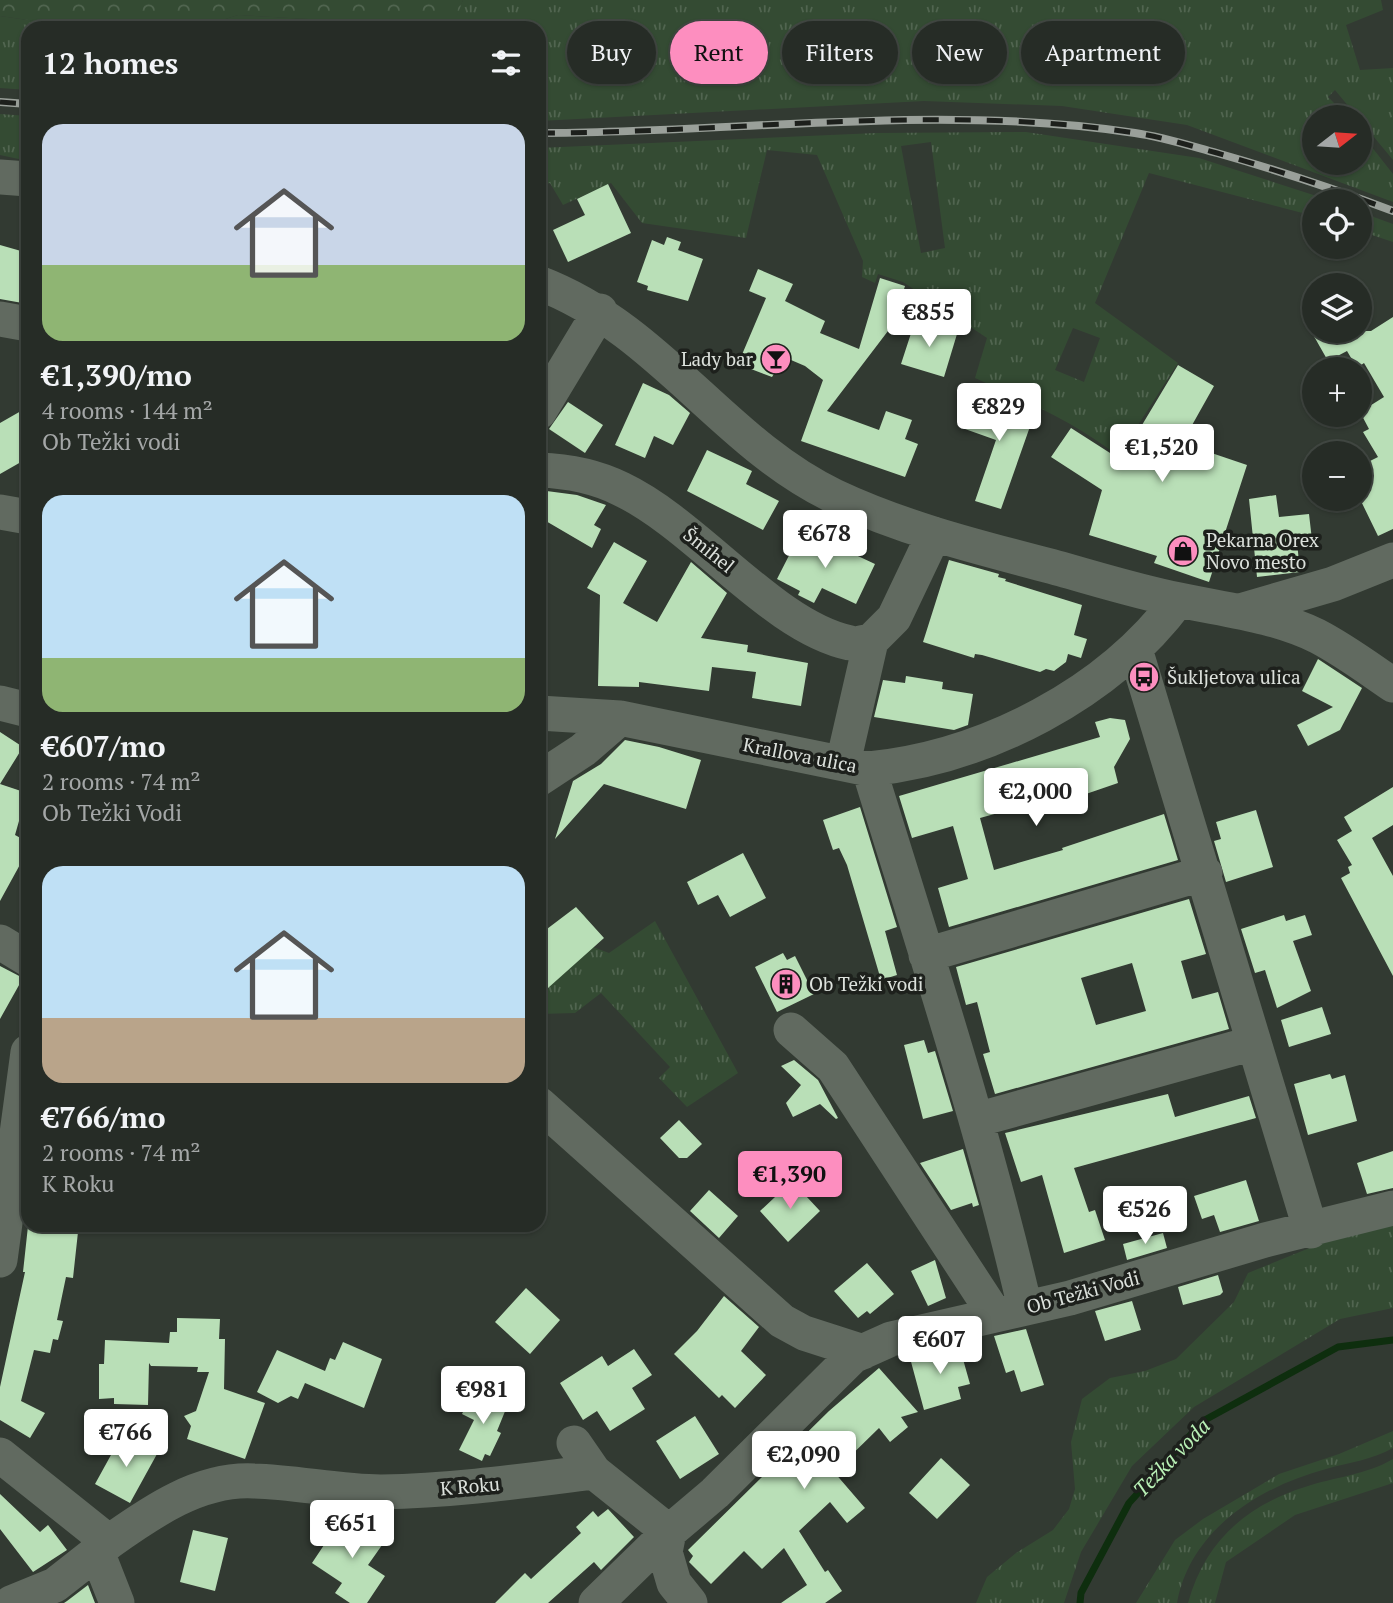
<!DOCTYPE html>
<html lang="en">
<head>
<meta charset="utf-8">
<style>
	body { margin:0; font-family:"PT Serif",serif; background:#323832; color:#f1f3f6; height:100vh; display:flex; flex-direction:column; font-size:26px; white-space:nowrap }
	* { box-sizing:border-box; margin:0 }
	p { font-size:23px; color:#a4a7a7 }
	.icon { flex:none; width:38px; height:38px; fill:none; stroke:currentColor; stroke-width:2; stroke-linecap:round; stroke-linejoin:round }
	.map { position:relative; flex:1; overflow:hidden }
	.sheet { position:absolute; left:21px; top:21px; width:525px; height:1211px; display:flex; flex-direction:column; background:#262c26; border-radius:21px; box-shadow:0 2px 5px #0004,0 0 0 2px #424843 }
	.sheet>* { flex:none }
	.guide { position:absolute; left:567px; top:21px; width:665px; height:63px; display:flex; gap:14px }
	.needle { width:46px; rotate:73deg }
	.tools { position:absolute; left:1302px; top:105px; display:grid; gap:14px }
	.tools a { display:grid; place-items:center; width:70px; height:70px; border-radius:50%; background:#262c26; box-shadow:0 2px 5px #0004,0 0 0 2px #424843; font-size:35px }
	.price { position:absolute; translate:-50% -60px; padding:0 16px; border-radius:7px; background:#fff; color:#222; font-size:23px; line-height:46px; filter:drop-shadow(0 2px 4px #0008) }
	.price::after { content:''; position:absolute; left:50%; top:42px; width:21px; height:16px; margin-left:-10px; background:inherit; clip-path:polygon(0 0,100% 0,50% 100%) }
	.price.selected { background:#fd8ebf; color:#111 }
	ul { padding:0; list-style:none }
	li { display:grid; align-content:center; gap:14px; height:371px; padding:0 21px }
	li span { display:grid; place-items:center; height:217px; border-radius:21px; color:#555 }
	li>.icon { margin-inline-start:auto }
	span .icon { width:126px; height:126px; fill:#fffc; stroke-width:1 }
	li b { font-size:30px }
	h2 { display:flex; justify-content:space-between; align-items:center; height:84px; padding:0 21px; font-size:30px }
	.chip { padding:0 24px; border-radius:32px; background:#262c26; box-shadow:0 2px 5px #0004,0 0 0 2px #424843; font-size:24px; line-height:63px }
	.chip.selected { background:#fd8ebf; color:#111 }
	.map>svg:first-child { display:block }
	.grass { fill:url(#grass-tufts); fill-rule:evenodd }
	.forest { fill:url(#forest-crowns) }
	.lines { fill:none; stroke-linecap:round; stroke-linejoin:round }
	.stream { stroke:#0e2e0e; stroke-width:7 }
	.building { fill:#b9dfb7; fill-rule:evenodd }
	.minor { stroke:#616a60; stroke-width:35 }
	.rail-casing { stroke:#9aa09a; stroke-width:8 }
	.rail { stroke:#1d201c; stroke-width:5; stroke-dasharray:16; stroke-linecap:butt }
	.labels { text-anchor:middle; stroke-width:7; stroke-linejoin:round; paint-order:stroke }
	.poi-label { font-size:19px; fill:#dce1dc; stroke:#1d201c; text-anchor:start }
	.street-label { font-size:19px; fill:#dce1dc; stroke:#1d201c }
	.water-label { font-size:21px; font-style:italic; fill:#b9f1b6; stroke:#1d201c }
</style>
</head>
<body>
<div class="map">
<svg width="1393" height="1603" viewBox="0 0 1393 1603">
	<defs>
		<pattern id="grass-tufts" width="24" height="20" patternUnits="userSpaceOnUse" patternTransform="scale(1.75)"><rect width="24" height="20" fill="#344b33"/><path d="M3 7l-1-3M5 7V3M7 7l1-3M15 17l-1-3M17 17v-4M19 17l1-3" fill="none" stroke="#516550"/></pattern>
		<pattern id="forest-crowns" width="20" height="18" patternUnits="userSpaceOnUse" patternTransform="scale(1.75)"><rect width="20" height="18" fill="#344b33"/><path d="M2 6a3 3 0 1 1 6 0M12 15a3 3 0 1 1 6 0" fill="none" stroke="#516550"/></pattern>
	</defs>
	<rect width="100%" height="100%" fill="#323a32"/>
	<path class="grass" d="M463,0h918l2,10 -37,15 14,45 33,-2v92l-58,-70 -7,7 20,20h-34v46h46v-31l33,42v28l-206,-77 -125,-19 -138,-5 -385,20v-93h-342l41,-13 214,12z
		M0,16l83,12h-55v62l-28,-2z
		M0,114l28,2v45l-28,-6z
		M1026,132l173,26 133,43h-18v15l-165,-43 -54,130 83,60 -60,93c-43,-34 -93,-55 -143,-78l12,-40 -84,-56 -25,-8 -3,9 -13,-6 1,-16 -46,-106 -50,-5 -21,88 -104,-15 -31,-40 -48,22 -13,-22 -11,4v-39l337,-15zM931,142l14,106 -24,5 -20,-107zM1073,328l27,10 -16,44 -29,-12z
		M1360,212l33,12v18l-33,-11z
		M584,914l9,33 16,6 46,-32 83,152 -51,34 -28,-29 11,-11 -69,-74 -26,20 -36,1v-72l25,-20z
		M1393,1219v89l-53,11 -146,88 -62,59 -51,86 -17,51h-88l11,-26 29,-24 37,-23 16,-21 6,-20 -4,-47 11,-43 28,-21 35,-7 31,-12 58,-57 14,-29 101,-41z
		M1393,1431v17c-21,12 -43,14 -67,21 -67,18 -136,61 -149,134h-41l39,-63 28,-21 76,-45 60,-20z
		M1393,1459v24l-98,32 -69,47 -11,41h-27c17,-61 57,-97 117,-116 29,-10 61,-12 88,-28z"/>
	<path class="forest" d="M0,0h463l-10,27 -215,-12 -41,13h-114l-83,-12z"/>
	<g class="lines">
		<path class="stream" d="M1080,1603l1,-10 48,-90 74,-82 135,-74 55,-7"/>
	</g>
	<path class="building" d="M608,184l23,49 -63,29 -15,-32 32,-15 -8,-16z
		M667,237l14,5 -3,8 25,9 -15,42 -41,-11 1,-4 -11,-4 15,-42 12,5z
		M0,245l28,8v51l-28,-5z
		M758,269l35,15 -8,17 40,20 -5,12 39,16 21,-71 25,8 -7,22 6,2 -77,101 52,19 7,-19 26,9 -7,19 13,5 -13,33 -104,-36 22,-61 -18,-14 -21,-9 -12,20 -34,-13 28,-66 -17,-7z
		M1393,317v212l-15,7 -18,-37v-33l18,-9 -15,-25 6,-3 -9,-17 24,-15 -20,-34 -7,5 -10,-17 -19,10 -17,-30h60z
		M915,321l42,13 -13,43 -43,-13z
		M1178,365l36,21 -32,57 65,22 -38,117 -55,-19 3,-7 -68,-21 13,-45 -51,-33 20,-29 50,32z
		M643,383l26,12 21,18 -17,32 -19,-9 -9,22 -30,-13z
		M978,390l53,19 -3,7 5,2 -32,91 -26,-8 21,-61 -31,-11z
		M568,402l35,23 -18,28 -36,-24z
		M28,407v51l-28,16v-51z
		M707,450l45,21 -6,13 33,17 -16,29 -76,-39z
		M539,490l38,5 29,10 -12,20 7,4 -9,19 -53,-31z
		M1276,495l3,22 30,-3 3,26 -15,2 3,30 -43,5 -8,-78z
		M802,530l73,34 -19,40 -34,-16 -8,15 -16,-8 2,-4 -23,-12z
		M614,542l33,19 -24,42 34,19 34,-60 36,31 -26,45 47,7 -1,7 61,11 -7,43 -49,-8 4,-26 -44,-5 -3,24 -70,-9v5l-41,-1 2,-91 -13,-7z
		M949,560l50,14 -1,3 8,2 -1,2 77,24 -8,30 13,4 -6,19 -13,-4 -2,8 -12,9 -8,-2 -6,3 -58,-17 -7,-1 -1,4 -51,-16z
		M1318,659l44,29 -22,42 -32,16 -11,-21 36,-18 -31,-16z
		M906,676l37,6 -1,7 31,5 -5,31 -14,5 -80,-13 9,-37 22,3z
		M1110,718l15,2 5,19 -16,28 4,16 -67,23 -2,-7 -69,19 14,52 69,-20 -1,-2 102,-34 14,46 -229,67 -11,-39 30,-9 -15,-53 -41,12 -13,-42 201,-59 -5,-15z
		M0,732l23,15 -23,37 27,9 -12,42 13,7v8l-28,51z
		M625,740l34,7 42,13 -15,49 -82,-25 -49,55 18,-58 28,-17z
		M1393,787v38l-21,13 21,38v100l-52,-98 9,-5 -2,-6 4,-2 -15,-25 15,-9 -8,-14z
		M860,807l37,120 -12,4 12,44 -16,5 -34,-115 -8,-17 -6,2 -10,-30z
		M1256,810l17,57 -47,15 -12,-41 7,-2 -5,-17z
		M743,853l23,45 -36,19 -12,-22 -20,10 -11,-23z
		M1189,899l17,55 -25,7 11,38 26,-7 11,37 -234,65 -12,-40 7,-2 -13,-50 -11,3 -10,-38zM1132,963l14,48 -50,14 -15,-47z
		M576,907l28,31 -56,50 -9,-10v-43z
		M1284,915l2,6 19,-6 7,20 -19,6 18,50 -34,17 -12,-38 -10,3 -14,-44z
		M783,953l4,7 8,-4 19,38 -37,18 -22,-45z
		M0,966l23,12 -23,41z
		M1322,1007l9,27 -42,13 -8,-27z
		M924,1040l4,13 7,-2 18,60 -30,8 -19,-74z
		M794,1060l24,20 20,38 -2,1 -16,-15 -27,13 -7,-14 15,-18 -20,-19z
		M1330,1074l2,5 13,-4 12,46 -49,14 -14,-51z
		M1168,1094l7,23 74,-21 7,22 -182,50 15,44 6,-2 10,30 -41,13 -22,-78 -21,7 -16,-49z
		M679,1120l23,24 -15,14h-8l-19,-20z
		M963,1149l16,56 -6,2 -1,-4 -21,7 -31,-47z
		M1393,1151v37l-26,6 -10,-31z
		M1246,1180l13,41 -39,11 -6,-17 -12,4 -8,-23z
		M792,1181l28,30 -32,31 -28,-31z
		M709,1190l29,26 -19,22 -29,-27z
		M28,1226l50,6 -5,46 -7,-1 -9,43 6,1 -5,19 -5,-1 -3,14 -16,-3 -13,51 24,12 -15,25 -30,-18v-33l25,-115h-2z
		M1163,1233l4,15 -40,12 -4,-16z
		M935,1260l11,38 -18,8 -17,-35z
		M867,1263l27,31 -24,20 -3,-3 -9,7 -24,-27z
		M1218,1275l5,17 -3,3 -37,10 -5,-18z
		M526,1288l34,32 -30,34 -35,-32z
		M724,1296l35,31 -18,24 25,24 -31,33 -13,-13 -3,3 -45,-44 23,-23z
		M1132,1301l9,29 -36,11 -10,-30z
		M177,1318l43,1 -1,20h6l-1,50 41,14 -20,56 -58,-20 4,-13 -7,-10 12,-5 13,-39h-12l1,-5 -47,-1 -2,-3 -1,42 -34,-1v-6l-15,1v-35h5l1,-24 64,3 1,-11h7z
		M1026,1329l18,56 -23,7 -7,-22 -8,3 -12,-37z
		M343,1342l39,17 -18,49 -59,-25 -7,16 -7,-3 -13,7 -21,-11 20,-42 48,21 5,-13 5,2z
		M959,1345l11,39 -12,3 3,12 -37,11 -14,-52 10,-2v-3z
		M634,1349l18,26 -20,13 13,21 -35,22 -13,-20 -14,9 -23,-37 42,-27 6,10z
		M879,1368l39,44 -17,5 7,10 -18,15 -11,-14 -45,44 31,36 -18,15 -17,-21 -31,29 26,41 3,-2 14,21 -17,12h-44l26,-18 -23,-37 -22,21 -18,-18 -33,33 -22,-22 4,-6 -5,-6 141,-139z
		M487,1394l21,10 -11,27 4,2 -11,23 -5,-2 -3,7 -23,-11 15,-30 -12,-6 9,-19 12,6z
		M695,1416l24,38 -39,25 -24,-38z
		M122,1435l35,19 -27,49 -35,-19z
		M941,1458l29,27 -33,34 -28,-26z
		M0,1494l40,38 8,-7 19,25 -34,22 -33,-43z
		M608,1509l26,28 -33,33 -7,-8 -46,41h-53l30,-30 6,6 50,-46 -5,-6 17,-16 5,6z
		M350,1513l37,25 -19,27 17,11 -18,27h-17l-15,-10 7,-10 -30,-20 24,-36 3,2z
		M193,1530l35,8 -13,53 -35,-9z
		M88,1585l7,18h-31l3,-2z"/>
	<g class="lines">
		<path class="minor" d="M0,177l28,2
			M539,283c121,46 184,160 295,213 72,34 151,53 227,73 39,11 78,23 118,31 47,10 95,15 138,36 27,14 51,32 76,49
			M0,319l28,5
			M539,412l61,-101
			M539,470c29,1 56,6 82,19 76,36 152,138 229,154 6,2 14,-1 21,-2
			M0,512l28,5
			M1240,611l93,-27 60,-24
			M1135,649l176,582
			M0,703l28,7
			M539,713l81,5 249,51c117,-12 239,-75 309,-169
			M843,763l28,-122 23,-23 40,-84
			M869,769c55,179 114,357 156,539
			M539,779l44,-29 37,-32
			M0,942l28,17
			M926,955l279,-82
			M791,1030l42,37 162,248
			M539,1104l243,217 22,12 59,19
			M976,1120l278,-77
			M0,1260l28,-208
			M574,1443l20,29 75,60 -73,71
			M0,1455l109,87c42,-30 91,-64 145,-61 42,1 85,11 127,11 72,-1 142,-11 213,-20
			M109,1542l-12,10 20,51
			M11,1603l44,-18 42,-33
			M690,1603l-16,-20 -9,-31 4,-20 46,-39 138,-137 38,-17 179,-41 195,-58 128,-32"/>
		<g class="rail-casing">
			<path id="rail" d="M0,102l28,2
				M539,133c196,0 403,-30 596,0 28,4 56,13 82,20 60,17 118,36 176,58"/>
		</g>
		<use href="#rail" class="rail"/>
	</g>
	<defs>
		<g id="bar-disc" transform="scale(1.575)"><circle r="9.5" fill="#fd8ebf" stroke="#1d201c"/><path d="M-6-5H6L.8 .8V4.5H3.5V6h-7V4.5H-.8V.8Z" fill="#111"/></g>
		<g id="shop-disc" transform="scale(1.575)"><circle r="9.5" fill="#fd8ebf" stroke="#1d201c"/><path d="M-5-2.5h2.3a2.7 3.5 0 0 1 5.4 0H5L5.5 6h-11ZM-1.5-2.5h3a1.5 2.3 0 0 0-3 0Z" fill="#111"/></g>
		<g id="bus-disc" transform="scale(1.575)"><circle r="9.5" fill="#fd8ebf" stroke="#1d201c"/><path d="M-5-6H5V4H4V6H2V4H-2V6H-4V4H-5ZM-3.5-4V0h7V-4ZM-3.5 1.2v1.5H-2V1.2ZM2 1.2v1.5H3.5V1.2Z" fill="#111"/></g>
		<g id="building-disc" transform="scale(1.575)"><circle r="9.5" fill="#fd8ebf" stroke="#1d201c"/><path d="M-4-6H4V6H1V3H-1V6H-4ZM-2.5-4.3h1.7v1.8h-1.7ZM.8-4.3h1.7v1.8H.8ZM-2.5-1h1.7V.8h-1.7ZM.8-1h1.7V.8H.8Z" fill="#111"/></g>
	</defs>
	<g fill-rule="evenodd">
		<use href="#bar-disc" x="776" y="359"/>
		<use href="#shop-disc" x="1183" y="551"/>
		<use href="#bus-disc" x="1144" y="677"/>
		<use href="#building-disc" x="786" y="984"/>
	</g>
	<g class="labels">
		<g class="poi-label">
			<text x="753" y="366" text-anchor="end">Lady bar</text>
			<text x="1206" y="547">Pekarna Orex<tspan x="1206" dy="22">Novo mesto</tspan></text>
			<text x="1167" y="684">Šukljetova ulica</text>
			<text x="809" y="991">Ob Težki vodi</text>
		</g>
		<g class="street-label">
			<text transform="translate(709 550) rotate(39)" y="7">Šmihel</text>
			<text transform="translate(800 755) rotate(11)" y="7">Krallova ulica</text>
			<text transform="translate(1083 1292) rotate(-15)" y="7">Ob Težki Vodi</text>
			<text transform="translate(470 1486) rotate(-5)" y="7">K Roku</text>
		</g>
		<g class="water-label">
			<text transform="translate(1172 1458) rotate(-46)" y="7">Težka voda</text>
		</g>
	</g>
</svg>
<div class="tools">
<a><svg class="needle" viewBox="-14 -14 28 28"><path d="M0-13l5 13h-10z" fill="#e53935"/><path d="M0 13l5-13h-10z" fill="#a4a7a7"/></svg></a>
<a><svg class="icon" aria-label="locate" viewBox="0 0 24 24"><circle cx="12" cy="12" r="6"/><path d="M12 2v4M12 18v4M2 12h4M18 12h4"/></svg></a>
<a><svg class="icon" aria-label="layers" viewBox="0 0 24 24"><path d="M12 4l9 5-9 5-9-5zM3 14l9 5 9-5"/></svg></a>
<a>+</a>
<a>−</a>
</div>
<b class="price" style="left:929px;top:349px">€855</b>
<b class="price" style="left:999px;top:443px">€829</b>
<b class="price" style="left:1162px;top:484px">€1,520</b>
<b class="price" style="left:825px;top:570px">€678</b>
<b class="price" style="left:1036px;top:828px">€2,000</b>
<b class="price selected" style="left:790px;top:1211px">€1,390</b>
<b class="price" style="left:1145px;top:1246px">€526</b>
<b class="price" style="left:940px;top:1376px">€607</b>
<b class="price" style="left:483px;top:1426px">€981</b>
<b class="price" style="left:126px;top:1469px">€766</b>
<b class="price" style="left:804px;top:1491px">€2,090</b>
<b class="price" style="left:352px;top:1560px">€651</b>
<div class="guide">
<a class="chip">Buy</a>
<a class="chip selected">Rent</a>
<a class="chip">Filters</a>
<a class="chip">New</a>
<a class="chip">Apartment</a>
</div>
<section class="sheet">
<h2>12 homes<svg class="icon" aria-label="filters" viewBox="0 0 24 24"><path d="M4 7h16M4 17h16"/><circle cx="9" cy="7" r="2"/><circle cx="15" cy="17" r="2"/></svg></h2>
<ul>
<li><span style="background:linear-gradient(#c9d6e8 65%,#8fb573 0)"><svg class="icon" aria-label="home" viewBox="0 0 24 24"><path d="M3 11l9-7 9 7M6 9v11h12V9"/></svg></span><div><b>€1,390/mo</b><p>4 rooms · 144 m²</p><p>Ob Težki vodi</p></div></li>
<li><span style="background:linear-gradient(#bfe0f5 75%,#8fb573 0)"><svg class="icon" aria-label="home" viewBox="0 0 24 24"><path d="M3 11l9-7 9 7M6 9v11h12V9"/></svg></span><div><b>€607/mo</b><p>2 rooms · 74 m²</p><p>Ob Težki Vodi</p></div></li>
<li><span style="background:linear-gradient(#bfe0f5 70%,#b9a48a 0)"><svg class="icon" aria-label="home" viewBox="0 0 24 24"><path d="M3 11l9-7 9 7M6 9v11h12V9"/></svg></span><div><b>€766/mo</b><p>2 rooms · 74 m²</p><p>K Roku</p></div></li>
</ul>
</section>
</div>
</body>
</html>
